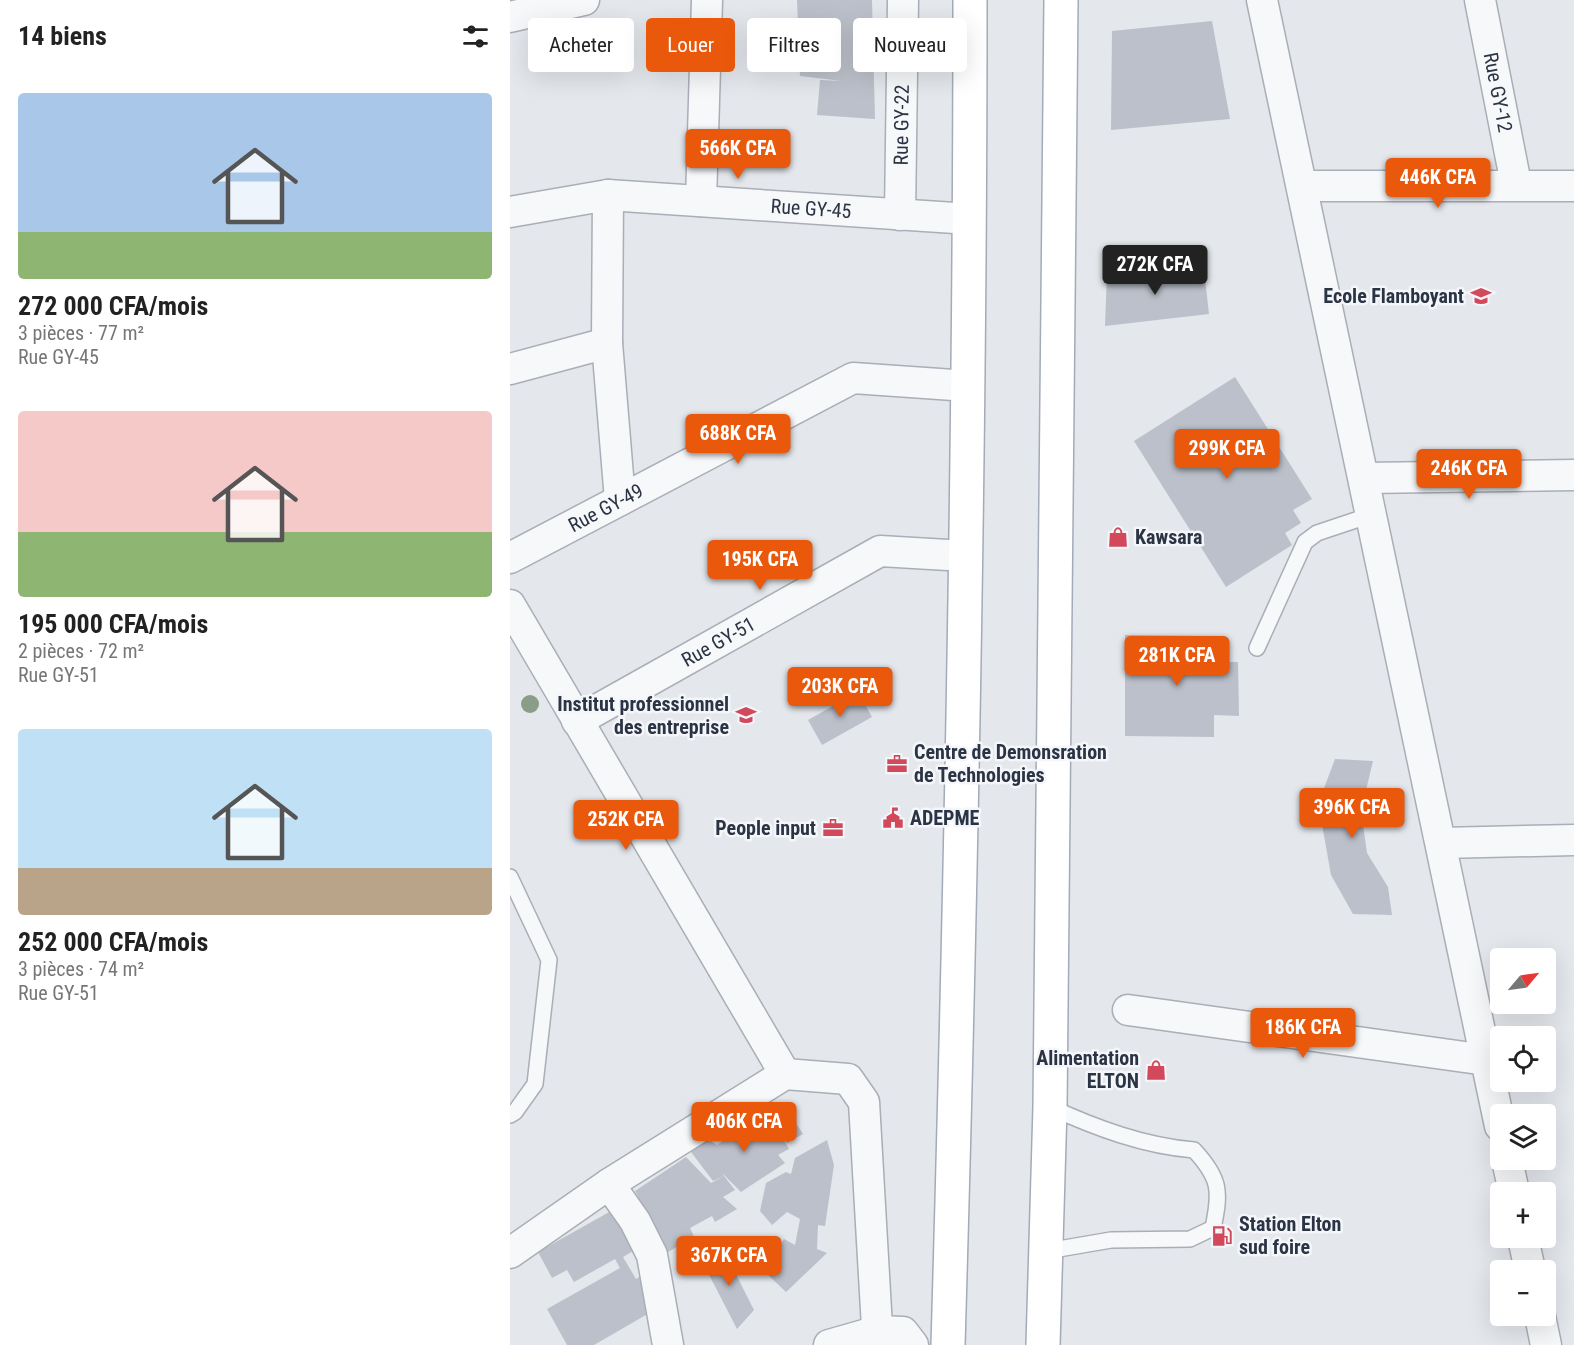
<!DOCTYPE html>
<html lang="fr">
<head>
<meta charset="utf-8">
<style>
	body { margin:0; font-family:"Roboto Condensed",sans-serif; background:#f6f6f6; color:#222; height:100vh; display:flex; flex-direction:column; font-size:22px; white-space:nowrap }
	* { box-sizing:border-box; margin:0 }
	p { font-size:20px; color:#767676 }
	.icon { flex:none; width:33px; height:33px; fill:none; stroke:currentColor; stroke-width:2; stroke-linecap:round; stroke-linejoin:round }
	.map { position:relative; flex:1; overflow:hidden }
	.sheet { display:flex; flex-direction:column; background:#fff; width:510px }
	.sheet>* { flex:none }
	.top-card { position:absolute; left:18px; top:18px; width:570px; height:54px; display:flex; gap:12px }
	.needle { width:39px; rotate:61deg }
	.buttons { position:absolute; left:980px; top:948px; display:grid; gap:12px }
	.buttons a { display:grid; place-items:center; width:66px; height:66px; border-radius:6px; background:#fff; box-shadow:0 6px 24px #0002; font-size:30px }
	.price { position:absolute; translate:-50% -51px; padding:0 14px; border-radius:6px; background:#ea580c; color:#fff; font-size:20px; line-height:39px; filter:drop-shadow(0 2px 3px #0008) }
	.price::after { content:''; position:absolute; left:50%; top:36px; width:18px; height:14px; margin-left:-9px; background:inherit; clip-path:polygon(0 0,100% 0,50% 100%) }
	.price.on { background:#222; color:#fff }
	ul { padding:0; list-style:none }
	li { display:grid; align-content:center; gap:12px; height:318px; padding:0 18px }
	li span { display:grid; place-items:center; height:186px; border-radius:6px; color:#555 }
	li>.icon { margin-inline-start:auto }
	span .icon { width:108px; height:108px; fill:#fffc; stroke-width:1 }
	li b { font-size:26px }
	h2 { display:flex; justify-content:space-between; align-items:center; height:72px; padding:0 18px; font-size:26px }
	.pill { padding:0 21px; border-radius:6px; background:#fff; box-shadow:0 6px 24px #0002; font-size:21px; line-height:54px }
	.pill.on { background:#ea580c; color:#fff }
	main { display:flex; flex:1; min-height:0 }
	.map>svg:first-child { display:block }
	.building { fill:#bbc0ca }
	.lines { fill:none; stroke-linecap:round; stroke-linejoin:round }
	.service-casing { stroke:#a9aeb7; stroke-width:18 }
	.minor-casing { stroke:#a9aeb7; stroke-width:33 }
	.primary-casing { stroke:#a3abb8; stroke-width:36 }
	.service { stroke:#f7f8fa; stroke-width:15 }
	.minor { stroke:#f7f8fa; stroke-width:30 }
	.primary { stroke:#fff; stroke-width:33 }
	.tree { fill:#899d89 }
	.labels { text-anchor:middle; stroke-width:5; stroke-linejoin:round; paint-order:stroke }
	.street-label { font-size:20px; fill:#2b3445; stroke:#f4f6f9 }
	.poi-label { font-size:20px; font-weight:bold; fill:#2b3445; stroke:#f4f6f9; text-anchor:end }
</style>
</head>
<body>
<main>
<section class="sheet">
<h2>14 biens<svg class="icon" aria-label="filters" viewBox="0 0 24 24"><path d="M4 7h16M4 17h16"/><circle cx="9" cy="7" r="2"/><circle cx="15" cy="17" r="2"/></svg></h2>
<ul>
<li><span style="background:linear-gradient(#a9c7e8 75%,#8fb573 0)"><svg class="icon" aria-label="home" viewBox="0 0 24 24"><path d="M3 11l9-7 9 7M6 9v11h12V9"/></svg></span><div><b>272 000 CFA/mois</b><p>3 pièces · 77 m²</p><p>Rue GY-45</p></div></li>
<li><span style="background:linear-gradient(#f6c9c9 65%,#8fb573 0)"><svg class="icon" aria-label="home" viewBox="0 0 24 24"><path d="M3 11l9-7 9 7M6 9v11h12V9"/></svg></span><div><b>195 000 CFA/mois</b><p>2 pièces · 72 m²</p><p>Rue GY-51</p></div></li>
<li><span style="background:linear-gradient(#bfe0f5 75%,#b9a48a 0)"><svg class="icon" aria-label="home" viewBox="0 0 24 24"><path d="M3 11l9-7 9 7M6 9v11h12V9"/></svg></span><div><b>252 000 CFA/mois</b><p>3 pièces · 74 m²</p><p>Rue GY-51</p></div></li>
</ul>
</section>
<div class="map">
<svg width="1064" height="1345" viewBox="0 0 1064 1345">
	<rect width="100%" height="100%" fill="#e4e7ec"/>
	<path class="building" d="M287,0h75l3,119 -58,-4 3,-35 22,1 -42,-5z
		M702,21l18,98 -119,11 1,-99z
		M694,270l5,44 -104,12 2,-54z
		M725,377l77,122 -19,11 8,13 -16,10 7,12 -66,42 -92,-146z
		M615,635l87,1v26h26l1,54 -25,-1v22l-89,-1z
		M348,692l14,25 -50,28 -14,-25z
		M825,759l38,2 -12,50 6,42 21,34 4,28 -39,-1 -22,-39 -8,-45v-39z
		M273,1104l20,30 -16,9 -16,-33z
		M250,1110l14,13 15,26 -11,6 7,8 -44,29 -19,-19 2,3 -11,5 -22,-29 17,-13 9,6 28,-21 -3,-5z
		M317,1140l7,25 -9,61 -7,-1 -1,24 10,4 -41,39 -22,-21 20,-32 11,6 5,-26 -13,-7 -15,13 -12,-14 6,-28 20,-11 5,2 4,-16z
		M176,1157l25,26 13,-7 11,14 -12,7 14,12 -22,13 -3,-6 -22,12 4,9 -26,15 -33,-61z
		M101,1211l22,40 -10,6 13,22 10,-6 12,35 -64,37h-27l-20,-36 73,-41 -5,-9 -41,23 -7,-12 -15,8 -14,-26z
		M213,1249l31,61 -17,19 -35,-68z"/>
	<g class="lines">
		<g class="service-casing">
			<path id="service" d="M747,648l48,-106 12,-9 54,-18
				M0,877l39,83 -14,124 -20,28 -5,3
				M537,1251l64,-11 79,-1 23,-11c8,-37 7,-50 -19,-78 -50,-4 -98,-22 -144,-43"/>
		</g>
		<g class="minor-casing">
			<g id="minor">
				<path d="M752,0l238,1126"/>
				<path id="s1" d="M970,0l36,184"/>
				<path d="M0,17l74,-17"/>
				<path d="M793,186h271"/>
				<path d="M98,195l-1,148 13,157"/>
				<path d="M191,201l6,-201"/>
				<path id="s2" d="M0,212l98,-17 362,24"/>
				<path id="s3" d="M390,215l3,-215"/>
				<path d="M0,369l97,-26"/>
				<path d="M854,478l210,-3"/>
				<path id="s4" d="M0,558l343,-180 115,8"/>
				<path d="M0,605l275,469"/>
				<path id="s5" d="M67,721l303,-170 85,5"/>
				<path d="M931,843l133,-3"/>
				<path d="M618,1010l358,50"/>
				<path d="M997,1160l7,32"/>
				<path d="M99,1184l26,37 17,34 16,90"/>
				<path d="M1013,1238l7,32"/>
				<path d="M0,1253l99,-69 176,-110 63,5 16,23 14,243"/>
				<path d="M1030,1316l6,29"/>
				<path d="M319,1345l49,-14 25,1 10,13"/>
			</g>
		</g>
		<g class="primary-casing">
			<path id="primary" d="M438,1345c13,-448 22,-897 22,-1345
				M533,1345l7,-238 11,-1107"/>
		</g>
		<use href="#service" class="service"/>
		<use href="#minor" class="minor"/>
		<use href="#primary" class="primary"/>
	</g>
	<circle class="tree" cx="20" cy="704" r="9"/>
	<defs>
		<g id="school-bare" transform="scale(1.62)"><path d="M0-5L7-2L0 1L-7-2ZM-4 1L0 2.5L4 1V4Q0 6-4 4Z" fill="#d1495b" stroke="#f4f6f9" stroke-width="2.5" paint-order="stroke"/></g>
		<g id="shop-bare" transform="scale(1.62)"><path d="M-5-2.5h2.3a2.7 3.5 0 0 1 5.4 0H5L5.5 6h-11ZM-1.5-2.5h3a1.5 2.3 0 0 0-3 0Z" fill="#d1495b" stroke="#f4f6f9" stroke-width="2.5" paint-order="stroke"/></g>
		<g id="university-bare" transform="scale(1.62)"><path d="M0-5L7-2L0 1L-7-2ZM-4 1L0 2.5L4 1V4Q0 6-4 4Z" fill="#d1495b" stroke="#f4f6f9" stroke-width="2.5" paint-order="stroke"/></g>
		<g id="office-bare" transform="scale(1.62)"><path d="M-6-3h4V-5.5h4V-3h4V5H-6ZM-1-4.5V-3h2v-1.5ZM-6 0V1H6V0Z" fill="#d1495b" stroke="#f4f6f9" stroke-width="2.5" paint-order="stroke"/></g>
		<g id="civic-bare" transform="scale(1.62)"><path d="M-.6-6.5H3V-4.5H.6V-3L4-1V1h2V6H-6V1h2V-1L-.6-3ZM-1.2 2.5V6h2.4V2.5Z" fill="#d1495b" stroke="#f4f6f9" stroke-width="2.5" paint-order="stroke"/></g>
		<g id="fuel-bare" transform="scale(1.62)"><path d="M-5.5-6h7V0h2V4h1.3V-2.5L3-4.5l.8-.8L6-3V5H2.5V1h-1V6h-7ZM-4.2-4.7v3.2H.2V-4.7Z" fill="#d1495b" stroke="#f4f6f9" stroke-width="2.5" paint-order="stroke"/></g>
	</defs>
	<g fill-rule="evenodd">
		<use href="#school-bare" x="971" y="296"/>
		<use href="#shop-bare" x="608" y="537"/>
		<use href="#university-bare" x="236" y="715"/>
		<use href="#office-bare" x="387" y="764"/>
		<use href="#civic-bare" x="383" y="818"/>
		<use href="#office-bare" x="323" y="828"/>
		<use href="#shop-bare" x="646" y="1070"/>
		<use href="#fuel-bare" x="712" y="1236"/>
	</g>
	<g class="labels">
		<g class="street-label">
			<text dy="7" stroke="none"><textPath href="#s1" startOffset="94">Rue GY-12</textPath></text>
			<text dy="7" stroke="none"><textPath href="#s3" startOffset="90">Rue GY-22</textPath></text>
			<text dy="7" stroke="none"><textPath href="#s2" startOffset="303">Rue GY-45</textPath></text>
			<text dy="7" stroke="none"><textPath href="#s4" startOffset="108">Rue GY-49</textPath></text>
			<text dy="7" stroke="none"><textPath href="#s5" startOffset="162">Rue GY-51</textPath></text>
		</g>
		<g class="poi-label">
			<text x="954" y="303">Ecole Flamboyant</text>
			<text x="625" y="544" text-anchor="start">Kawsara</text>
			<text x="219" y="711">Institut professionnel<tspan x="219" dy="23">des entreprise</tspan></text>
			<text x="404" y="759" text-anchor="start">Centre de Demonsration<tspan x="404" dy="23">de Technologies</tspan></text>
			<text x="400" y="825" text-anchor="start">ADEPME</text>
			<text x="306" y="835">People input</text>
			<text x="629" y="1065">Alimentation<tspan x="629" dy="23">ELTON</tspan></text>
			<text x="729" y="1231" text-anchor="start">Station Elton<tspan x="729" dy="23">sud foire</tspan></text>
		</g>
	</g>
</svg>
<div class="buttons">
<a><svg class="needle" viewBox="-14 -14 28 28"><path d="M0-13l5 13h-10z" fill="#e53935"/><path d="M0 13l5-13h-10z" fill="#767676"/></svg></a>
<a><svg class="icon" aria-label="locate" viewBox="0 0 24 24"><circle cx="12" cy="12" r="6"/><path d="M12 2v4M12 18v4M2 12h4M18 12h4"/></svg></a>
<a><svg class="icon" aria-label="layers" viewBox="0 0 24 24"><path d="M12 4l9 5-9 5-9-5zM3 14l9 5 9-5"/></svg></a>
<a>+</a>
<a>−</a>
</div>
<b class="price" style="left:228px;top:180px">566K CFA</b>
<b class="price" style="left:928px;top:209px">446K CFA</b>
<b class="price on" style="left:645px;top:296px">272K CFA</b>
<b class="price" style="left:228px;top:465px">688K CFA</b>
<b class="price" style="left:717px;top:480px">299K CFA</b>
<b class="price" style="left:959px;top:500px">246K CFA</b>
<b class="price" style="left:250px;top:591px">195K CFA</b>
<b class="price" style="left:667px;top:687px">281K CFA</b>
<b class="price" style="left:330px;top:718px">203K CFA</b>
<b class="price" style="left:842px;top:839px">396K CFA</b>
<b class="price" style="left:116px;top:851px">252K CFA</b>
<b class="price" style="left:793px;top:1059px">186K CFA</b>
<b class="price" style="left:234px;top:1153px">406K CFA</b>
<b class="price" style="left:219px;top:1287px">367K CFA</b>
<div class="top-card">
<a class="pill">Acheter</a>
<a class="pill on">Louer</a>
<a class="pill">Filtres</a>
<a class="pill">Nouveau</a>
</div>
</div>
</main>
</body>
</html>
